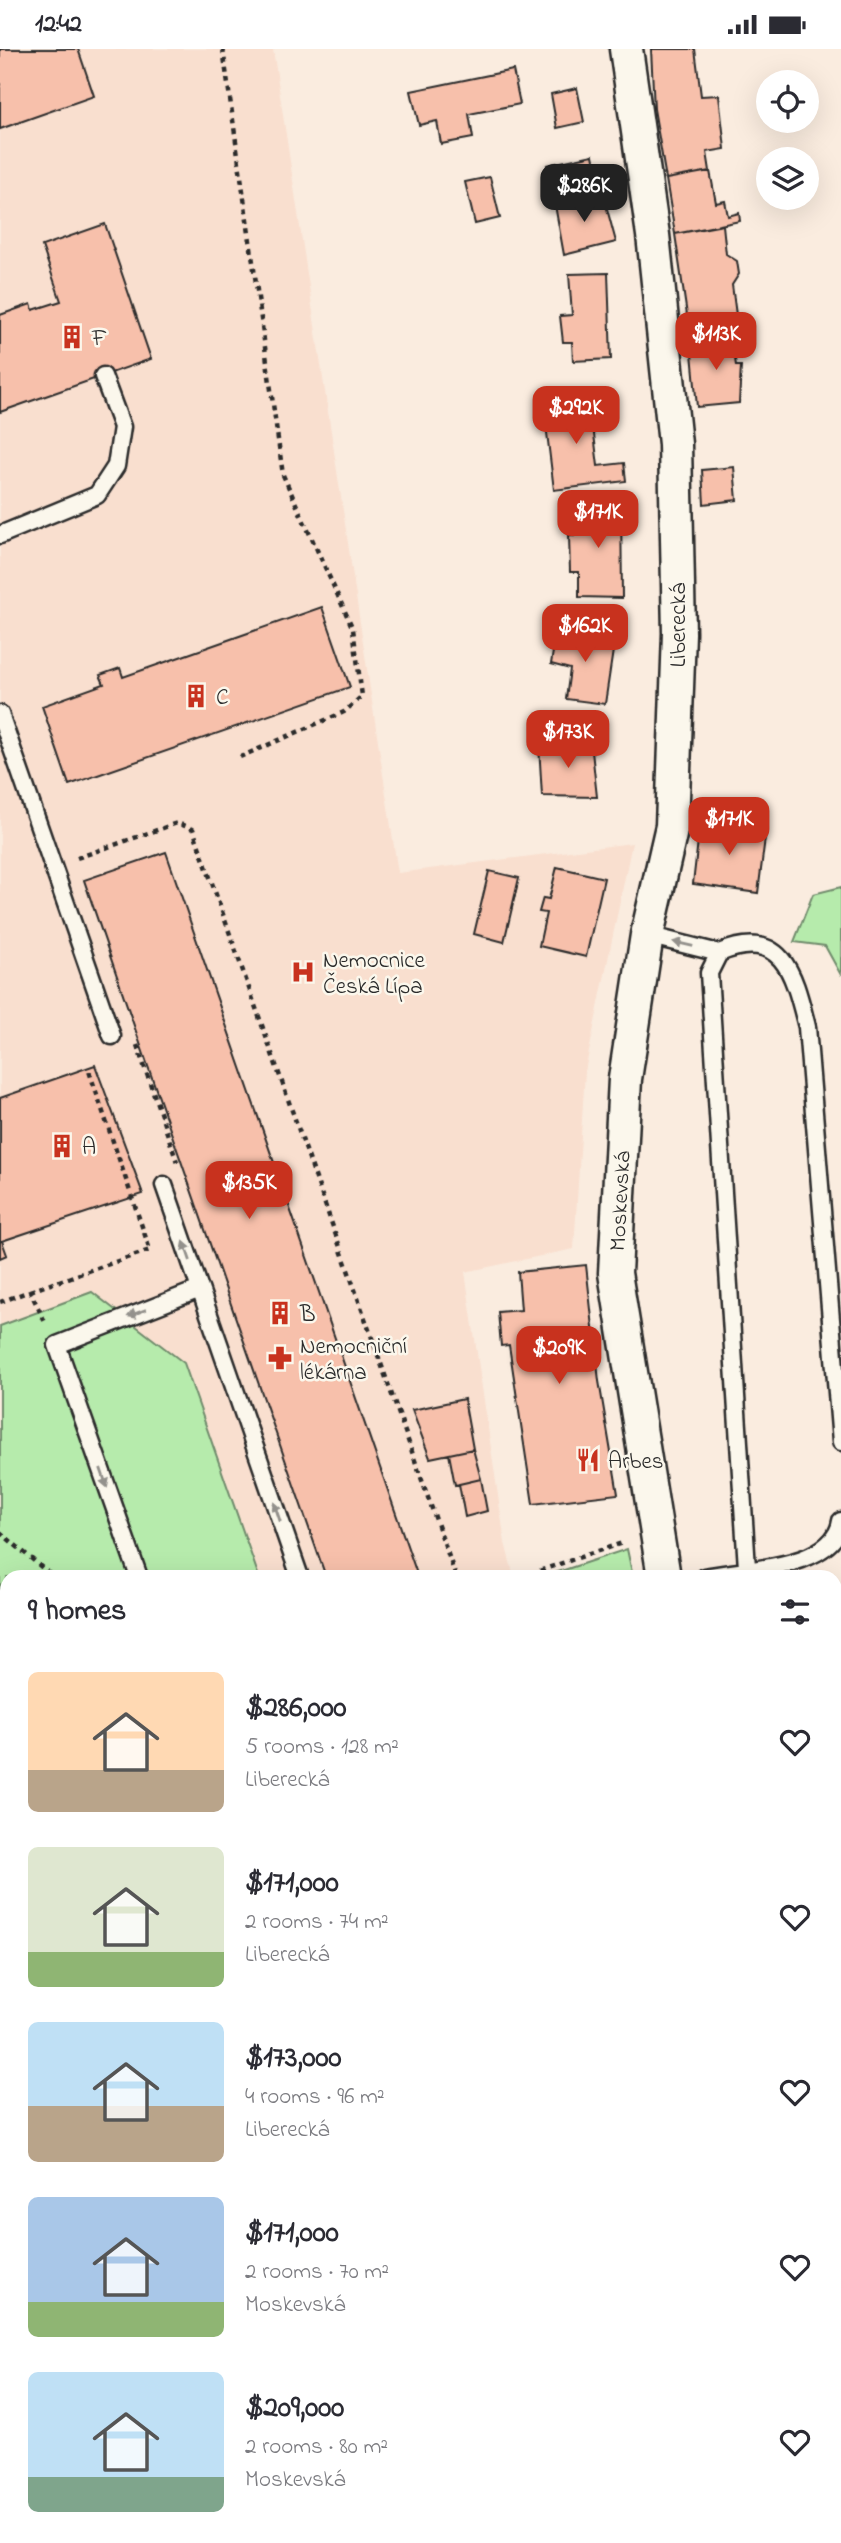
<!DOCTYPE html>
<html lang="en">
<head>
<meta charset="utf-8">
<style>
	body { margin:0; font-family:"Indie Flower",sans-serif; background:#f7f7f7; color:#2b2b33; height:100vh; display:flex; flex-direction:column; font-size:26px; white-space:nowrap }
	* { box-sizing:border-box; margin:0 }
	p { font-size:23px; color:#7c7c81 }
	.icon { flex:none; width:38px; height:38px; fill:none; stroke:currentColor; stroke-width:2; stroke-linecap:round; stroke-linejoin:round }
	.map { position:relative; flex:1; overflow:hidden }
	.sheet { position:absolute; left:0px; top:1521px; width:842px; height:975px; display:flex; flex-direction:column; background:#fff; border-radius:21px 21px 0 0; box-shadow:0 7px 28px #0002 }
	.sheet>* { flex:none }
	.buttons { position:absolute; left:756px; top:21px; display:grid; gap:14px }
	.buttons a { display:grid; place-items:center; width:63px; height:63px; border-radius:50%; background:#fff; box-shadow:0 7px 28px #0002; font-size:35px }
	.price { position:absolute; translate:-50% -60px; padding:0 16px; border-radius:14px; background:#c8321e; color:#fff; font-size:23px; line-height:46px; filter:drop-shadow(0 2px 4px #0008) }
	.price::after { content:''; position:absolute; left:50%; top:42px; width:21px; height:16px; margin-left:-10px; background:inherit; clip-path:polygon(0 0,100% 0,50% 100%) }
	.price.active { background:#222; color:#fff }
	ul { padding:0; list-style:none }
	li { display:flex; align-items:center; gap:21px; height:175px; padding:0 28px }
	li span { display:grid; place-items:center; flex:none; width:196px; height:140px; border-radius:10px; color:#555 }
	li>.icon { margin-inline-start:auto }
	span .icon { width:84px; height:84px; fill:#fffc; stroke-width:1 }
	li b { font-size:30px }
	h2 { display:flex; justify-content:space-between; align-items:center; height:84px; padding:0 28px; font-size:30px }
	.status { display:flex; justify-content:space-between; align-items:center; height:49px; padding:0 35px; background:#fff; direction:ltr }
	.status svg { height:19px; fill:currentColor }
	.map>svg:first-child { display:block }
	.built { fill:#f9dfcf }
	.green { fill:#b6ebac; stroke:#708b6c; stroke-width:2 }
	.building { fill:#f7c0ab; stroke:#2b2b2b; stroke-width:2 }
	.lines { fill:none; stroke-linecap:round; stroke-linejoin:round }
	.lane-casing { stroke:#2b2b2b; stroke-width:21 }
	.street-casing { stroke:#2b2b2b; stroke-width:37 }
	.path { stroke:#2b2b2b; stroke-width:4.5; stroke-dasharray:5 5; stroke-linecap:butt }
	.lane { stroke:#fbf7ec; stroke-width:16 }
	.street { stroke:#fbf7ec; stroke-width:32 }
	.oneway { fill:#93918c }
	.labels { text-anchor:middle; stroke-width:5; stroke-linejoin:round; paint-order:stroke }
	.poi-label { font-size:23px; fill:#2b2b2b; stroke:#fbf7ec; text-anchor:start }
	.street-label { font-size:23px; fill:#2b2b2b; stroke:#fbf7ec }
</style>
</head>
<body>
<div class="status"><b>12:42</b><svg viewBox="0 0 49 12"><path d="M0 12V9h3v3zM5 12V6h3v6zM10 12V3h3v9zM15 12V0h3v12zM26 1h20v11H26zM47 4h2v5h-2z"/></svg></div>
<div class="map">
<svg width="841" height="2494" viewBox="0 0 841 2494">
	<rect width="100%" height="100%" fill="#faecdf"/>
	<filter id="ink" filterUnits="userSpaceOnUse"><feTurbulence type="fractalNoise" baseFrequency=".0143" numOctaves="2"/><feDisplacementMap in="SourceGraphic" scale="14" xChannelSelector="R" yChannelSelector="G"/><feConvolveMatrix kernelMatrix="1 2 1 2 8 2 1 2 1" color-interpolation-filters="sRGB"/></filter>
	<g filter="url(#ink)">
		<path class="built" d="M0,0h273l125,824 234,-30 -47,228 -11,178 -109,23 40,271 9,34h-507v469l-7,2z
			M841,2069v223l-6,-57v-165z"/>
		<path class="green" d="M841,838v88l-16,-29 -31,-4 19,-48z
			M92,1243l92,71 75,214h-252v454l-7,3v-708z
			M627,1500l6,28h-90z
			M835,1569h6v237l-6,-1z
			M841,1905v43l-6,1v-34z
			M841,1960v56l-6,1v-56z
			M7,2059v81l-7,4v-83z
			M7,2387v101h189l2,6h-198v-104z"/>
		<path class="building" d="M0,0h78l16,47 -94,33z
			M651,0h44l6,47 18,-1 6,54 -18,3 3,19 -44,8 -12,-70z
			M513,21l7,34 -51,10 4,24 -32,6 -4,-23 -18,4 -8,-34z
			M577,39l7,34 -27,6 -6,-34z
			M593,106l8,39 -46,11 -8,-40z
			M710,122l6,32 9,-2 3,15 11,-3 1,8 -65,13 -9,-55z
			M490,128l10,41 -25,6 -10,-42z
			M603,145l13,48 -52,13 -9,-50z
			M105,175l46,135 -151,53v-97l31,-11 2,6 28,-9 -19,-55z
			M723,176l3,29 11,7 2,13 -7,11 4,30 -48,7 -13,-88z
			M608,224l3,86 -38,2 -1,-19h-9l-3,-26 12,-1 -3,-41z
			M732,287l4,30h5l-2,37 -42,4 -6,-65z
			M589,346l9,71 26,-3 2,18 -72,9 -11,-90z
			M734,418l3,33 -33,4 -2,-34z
			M578,453h43l1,96 -43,-1v-25h-9l-1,-37h10z
			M322,558l28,80 -281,98 -27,-79 62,-22 -4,-9 20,-7 3,9z
			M566,580l49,8 -10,67 -39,-5 4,-30 -19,-5 4,-25 10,2z
			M591,693l6,55 -55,-1 -3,-51z
			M700,774l66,7 -8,63 -65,-9z
			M166,803l252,725h-92l-184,-528 -58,-169z
			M557,818l47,11 -18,79 -47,-11 7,-33 -7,-1 4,-14 6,1z
			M489,822l30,7 -15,64 -30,-8z
			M95,1016l48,129 -141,47 5,14 -7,3v-160z
			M586,1216l13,116 19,113 -85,10 -24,-159 -8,1 -3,-34 23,-2 -3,-38z
			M464,1350l9,50 -43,9 -18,-48z
			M473,1400l8,30 -26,6 -6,-31z
			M481,1430l6,32 -22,6 -6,-33z
			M0,2373l6,12 -6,3z
			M199,2488h51l1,6h-51z
			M350,2488h32l1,6h-32z"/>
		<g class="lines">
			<g class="lane-casing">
				<path id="lane" d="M0,486l97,-40 19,-29 6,-39 -19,-51
					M0,665l112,322
					M647,886l72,18
					M164,1136l136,392
					M747,1519l-38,-595 10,-20c65,-27 75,23 88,74l34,415
					M139,1528l-82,-232 143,-56
					M705,1528c40,-8 129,-8 136,-56
					M0,1668l7,-3
					M0,2278l7,21
					M300,2488l2,6"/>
			</g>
			<g class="street-casing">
				<path id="street" d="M626,0l27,186 22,209 4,189 -7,193 -25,109 -22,144 -10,194 49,304
					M835,1836l6,-1
					M835,1868l6,-1
					M835,2035l6,-1
					M0,2173l7,-3
					M821,2488v6"/>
			</g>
			<path class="path" d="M223,0l60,426 70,154 9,67 -18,16 -104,45
				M77,809l100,-35 16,6 263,748
				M137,996l40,117
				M30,1242l120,-41 -61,-179
				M0,1253l30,-11 15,31
				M0,1483l53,45
				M521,1528l104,-35
				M0,1588l6,17
				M835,1955l6,-1
				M0,2053l7,-2"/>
			<use href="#lane" class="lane"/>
			<use href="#street" class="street"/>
		</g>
		<defs><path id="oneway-solid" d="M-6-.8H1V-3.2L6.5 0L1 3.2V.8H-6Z" transform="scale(1.75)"/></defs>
		<g class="oneway">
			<use href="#oneway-solid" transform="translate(683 895) rotate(-167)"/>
			<use href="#oneway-solid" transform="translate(187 1202) rotate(-109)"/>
			<use href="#oneway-solid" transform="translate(137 1264) rotate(159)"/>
			<use href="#oneway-solid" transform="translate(104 1429) rotate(71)"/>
			<use href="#oneway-solid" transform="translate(277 1463) rotate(-109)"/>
		</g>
	</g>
	<defs>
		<g id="building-bare" transform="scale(1.89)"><path d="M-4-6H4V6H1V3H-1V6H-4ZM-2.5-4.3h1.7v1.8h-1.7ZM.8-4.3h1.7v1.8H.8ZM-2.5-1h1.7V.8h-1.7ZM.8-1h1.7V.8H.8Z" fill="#c8321e" stroke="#fbf7ec" stroke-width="2.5" paint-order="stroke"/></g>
		<g id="hospital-bare" transform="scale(1.89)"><path d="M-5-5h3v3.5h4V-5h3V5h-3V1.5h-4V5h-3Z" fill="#c8321e" stroke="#fbf7ec" stroke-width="2.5" paint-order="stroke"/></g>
		<g id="pharmacy-bare" transform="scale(1.89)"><path d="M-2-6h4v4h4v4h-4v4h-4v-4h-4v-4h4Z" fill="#c8321e" stroke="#fbf7ec" stroke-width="2.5" paint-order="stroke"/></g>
		<g id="restaurant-bare" transform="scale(1.89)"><path d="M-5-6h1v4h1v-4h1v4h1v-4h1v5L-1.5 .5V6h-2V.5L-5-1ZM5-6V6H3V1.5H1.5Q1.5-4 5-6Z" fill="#c8321e" stroke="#fbf7ec" stroke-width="2.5" paint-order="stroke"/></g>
	</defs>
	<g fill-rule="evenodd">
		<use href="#building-bare" x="72" y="288"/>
		<use href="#building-bare" x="196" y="647"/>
		<use href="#hospital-bare" x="303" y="923"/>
		<use href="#building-bare" x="62" y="1097"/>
		<use href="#building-bare" x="280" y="1264"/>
		<use href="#pharmacy-bare" x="280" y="1309"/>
		<use href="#restaurant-bare" x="588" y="1411"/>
	</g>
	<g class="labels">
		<g class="poi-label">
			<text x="92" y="296">F</text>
			<text x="216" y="655">C</text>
			<text x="323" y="918">Nemocnice<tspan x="323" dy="26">Česká Lípa</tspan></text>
			<text x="82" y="1105">A</text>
			<text x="300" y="1272">B</text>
			<text x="300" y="1304">Nemocniční<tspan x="300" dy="26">lékárna</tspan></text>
			<text x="608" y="1419">Arbes</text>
		</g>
		<g class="street-label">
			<text transform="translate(677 576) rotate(-90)" y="8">Liberecká</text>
			<text transform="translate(619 1152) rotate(-87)" y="8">Moskevská</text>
		</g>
	</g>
</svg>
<div class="buttons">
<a><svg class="icon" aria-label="locate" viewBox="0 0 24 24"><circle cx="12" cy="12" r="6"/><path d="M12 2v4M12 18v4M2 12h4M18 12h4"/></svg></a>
<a><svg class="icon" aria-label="layers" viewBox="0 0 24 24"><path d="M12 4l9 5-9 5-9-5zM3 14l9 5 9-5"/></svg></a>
</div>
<b class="price active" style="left:584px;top:175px">$286K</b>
<b class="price" style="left:716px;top:323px">$113K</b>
<b class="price" style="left:576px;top:397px">$292K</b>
<b class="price" style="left:598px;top:501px">$171K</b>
<b class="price" style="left:585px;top:615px">$162K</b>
<b class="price" style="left:568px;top:721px">$173K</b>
<b class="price" style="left:729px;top:808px">$171K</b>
<b class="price" style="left:249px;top:1172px">$135K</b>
<b class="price" style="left:559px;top:1337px">$209K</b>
<section class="sheet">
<h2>9 homes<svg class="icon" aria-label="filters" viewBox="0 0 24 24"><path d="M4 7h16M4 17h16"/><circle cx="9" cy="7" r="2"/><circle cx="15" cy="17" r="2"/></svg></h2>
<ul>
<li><span style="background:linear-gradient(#ffd9b3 70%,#b9a48a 0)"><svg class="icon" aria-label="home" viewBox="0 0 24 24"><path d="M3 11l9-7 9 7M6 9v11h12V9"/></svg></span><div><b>$286,000</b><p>5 rooms · 128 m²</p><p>Liberecká</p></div><svg class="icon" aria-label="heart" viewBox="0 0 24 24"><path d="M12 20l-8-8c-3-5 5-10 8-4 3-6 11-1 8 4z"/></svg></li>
<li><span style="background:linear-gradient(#dfe7d0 75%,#8fb573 0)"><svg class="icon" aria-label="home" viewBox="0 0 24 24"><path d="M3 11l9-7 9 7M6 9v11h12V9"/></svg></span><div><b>$171,000</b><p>2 rooms · 74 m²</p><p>Liberecká</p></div><svg class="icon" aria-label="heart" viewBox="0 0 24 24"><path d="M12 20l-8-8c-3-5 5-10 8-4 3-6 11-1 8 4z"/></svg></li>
<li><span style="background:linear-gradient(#bfe0f5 60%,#b9a48a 0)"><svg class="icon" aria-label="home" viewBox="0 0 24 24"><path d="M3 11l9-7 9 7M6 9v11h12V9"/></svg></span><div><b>$173,000</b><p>4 rooms · 96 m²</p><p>Liberecká</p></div><svg class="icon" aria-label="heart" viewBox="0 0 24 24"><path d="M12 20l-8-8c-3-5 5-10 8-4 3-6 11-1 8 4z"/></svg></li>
<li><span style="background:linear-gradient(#a9c7e8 75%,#8fb573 0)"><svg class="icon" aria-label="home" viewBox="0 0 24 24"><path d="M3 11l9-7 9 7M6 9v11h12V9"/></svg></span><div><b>$171,000</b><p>2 rooms · 70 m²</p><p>Moskevská</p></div><svg class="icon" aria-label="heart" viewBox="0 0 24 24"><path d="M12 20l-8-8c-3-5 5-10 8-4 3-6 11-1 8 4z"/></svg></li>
<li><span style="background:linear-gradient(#bfe0f5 75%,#7fa58c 0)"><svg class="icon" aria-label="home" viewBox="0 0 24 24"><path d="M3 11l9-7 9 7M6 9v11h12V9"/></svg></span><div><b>$209,000</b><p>2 rooms · 80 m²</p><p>Moskevská</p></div><svg class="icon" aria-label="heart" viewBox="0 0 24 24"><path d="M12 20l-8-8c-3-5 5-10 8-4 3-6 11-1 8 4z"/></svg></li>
</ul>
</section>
</div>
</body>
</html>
